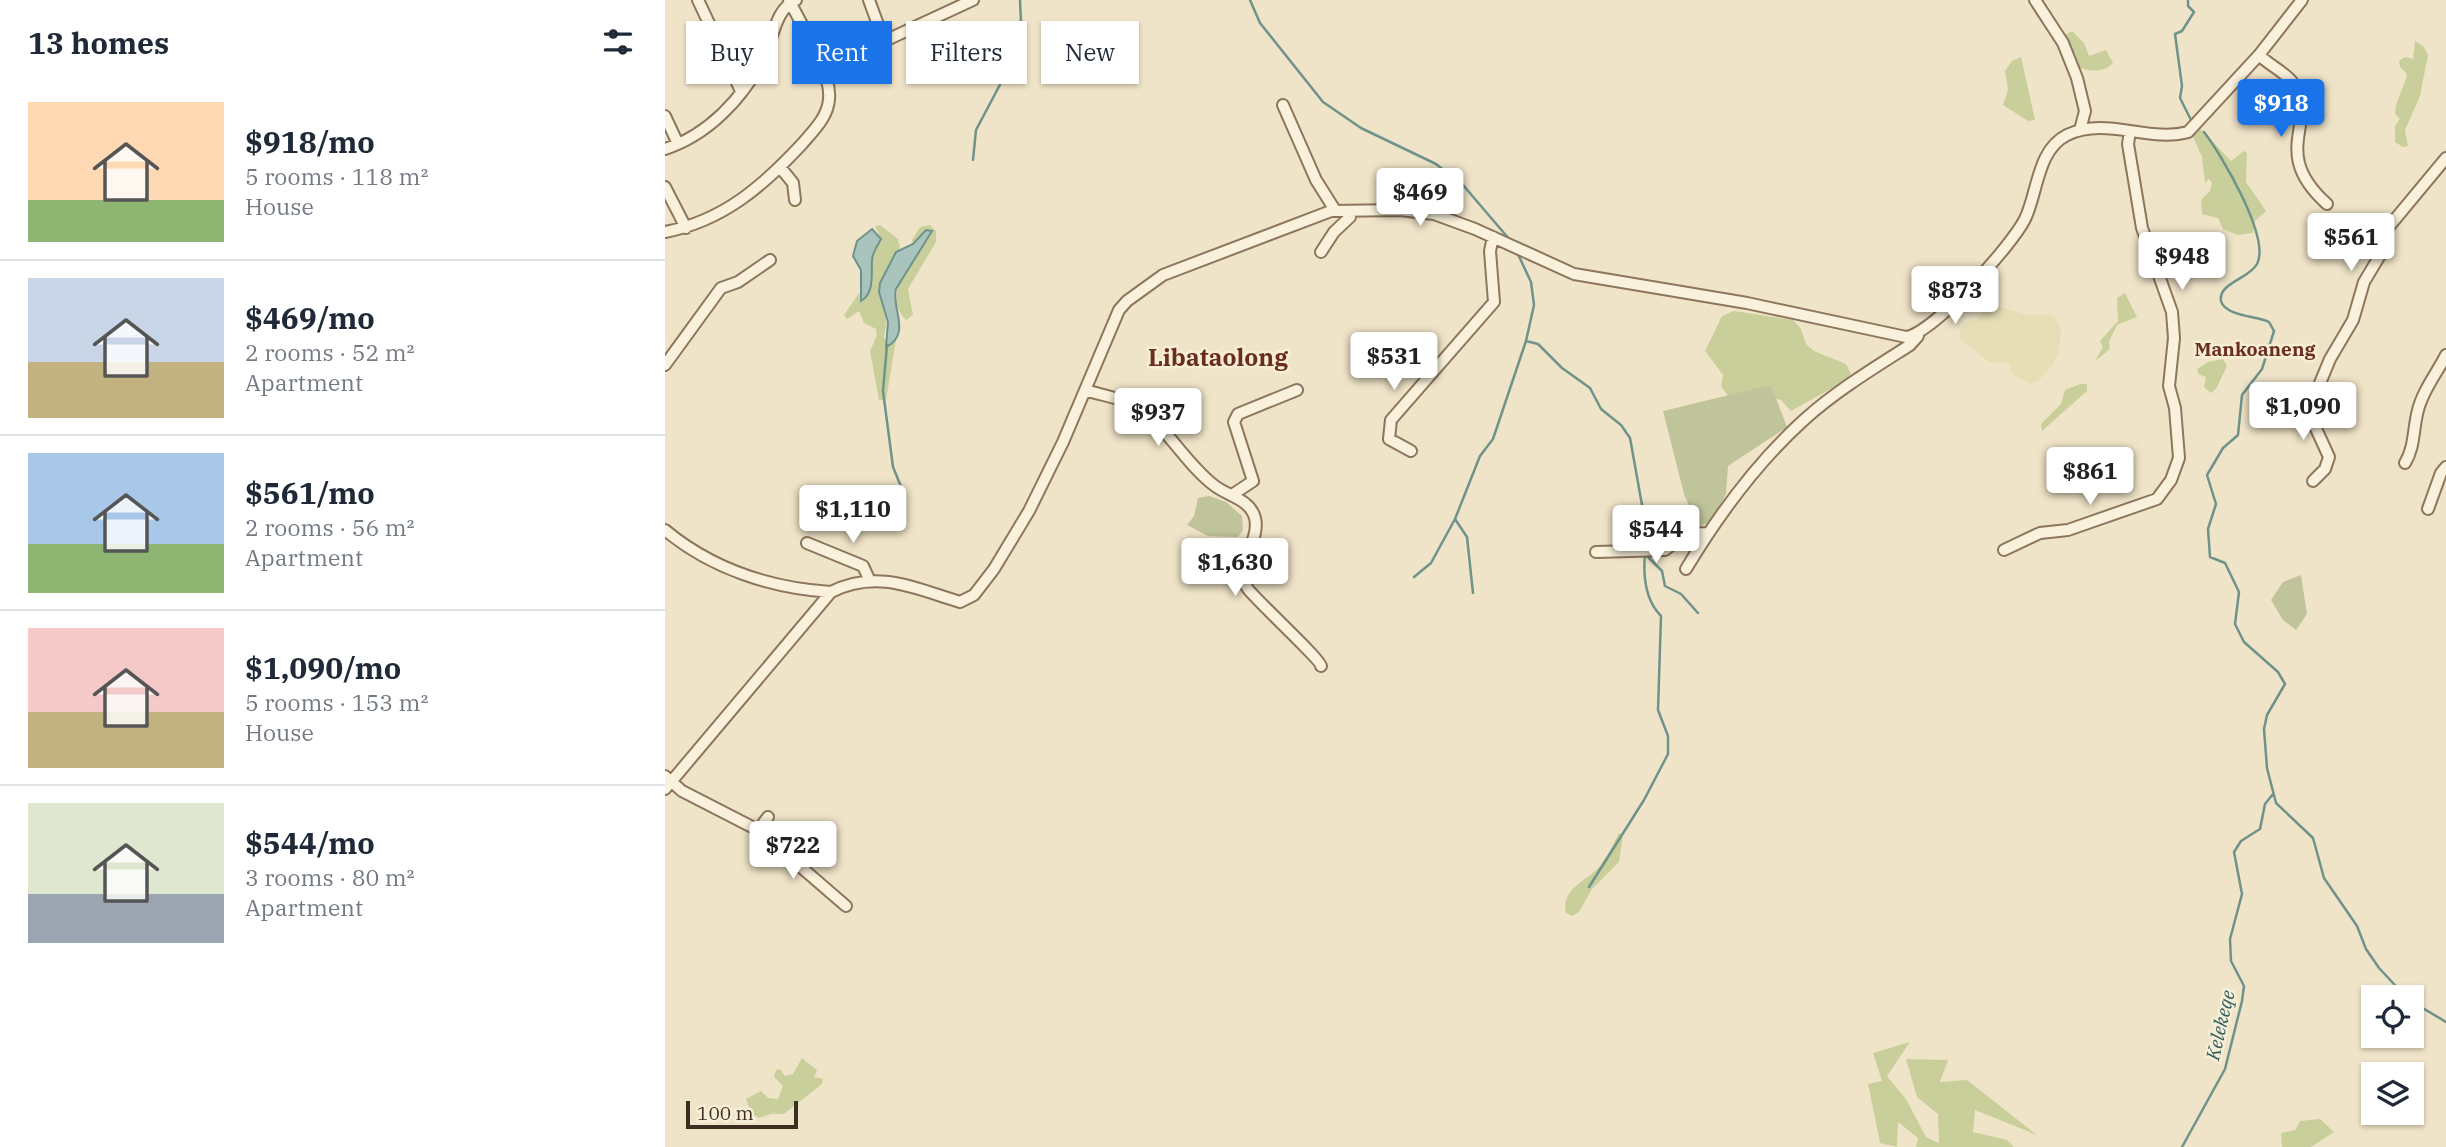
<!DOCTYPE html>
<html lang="en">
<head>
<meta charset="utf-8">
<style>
	body { margin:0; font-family:"IBM Plex Serif",serif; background:#f2f2f3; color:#1f2937; height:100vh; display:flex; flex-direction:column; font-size:26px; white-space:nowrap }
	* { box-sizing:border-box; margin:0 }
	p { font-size:23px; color:#747a83 }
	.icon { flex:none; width:38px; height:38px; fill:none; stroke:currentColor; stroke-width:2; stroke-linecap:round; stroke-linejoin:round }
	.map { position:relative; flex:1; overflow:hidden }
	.drawer { display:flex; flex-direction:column; background:#fff; width:665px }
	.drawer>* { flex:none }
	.top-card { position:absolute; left:21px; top:21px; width:665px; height:63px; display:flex; gap:14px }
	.buttons { position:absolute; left:1696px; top:985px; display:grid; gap:14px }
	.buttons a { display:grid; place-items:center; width:63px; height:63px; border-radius:0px; background:#fff; box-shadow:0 2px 5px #0004; font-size:35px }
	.scale { position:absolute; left:21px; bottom:18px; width:112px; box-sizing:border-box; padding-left:7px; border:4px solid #3d2e20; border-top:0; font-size:19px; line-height:24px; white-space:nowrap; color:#3d2e20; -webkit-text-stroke:5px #f7eed8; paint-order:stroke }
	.price { position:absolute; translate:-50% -60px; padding:0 16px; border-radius:7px; background:#fff; color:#222; font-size:23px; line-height:46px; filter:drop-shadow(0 2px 4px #0008) }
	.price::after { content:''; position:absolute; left:50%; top:42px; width:21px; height:16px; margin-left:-10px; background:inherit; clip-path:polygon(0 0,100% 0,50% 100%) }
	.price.on { background:#1a73e8; color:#fff }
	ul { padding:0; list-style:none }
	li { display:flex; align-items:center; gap:21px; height:175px; padding:0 28px }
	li+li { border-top:2px solid #e0e1e3 }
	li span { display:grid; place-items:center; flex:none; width:196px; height:140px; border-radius:0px; color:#555 }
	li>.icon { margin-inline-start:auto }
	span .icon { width:84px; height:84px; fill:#fffc; stroke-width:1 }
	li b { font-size:30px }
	h2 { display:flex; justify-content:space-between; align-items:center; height:84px; padding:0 28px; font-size:30px }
	.chip { padding:0 24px; border-radius:0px; background:#fff; box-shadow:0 2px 5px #0004; font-size:24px; line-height:63px }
	.chip.on { background:#1a73e8; color:#fff }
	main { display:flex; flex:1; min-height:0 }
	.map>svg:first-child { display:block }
	.farmland { fill:#e6deb5 }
	.green { fill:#c9cf9b }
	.cemetery { fill:#bfc49a }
	.water { fill:#a9c4bc; stroke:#6f938a; stroke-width:2 }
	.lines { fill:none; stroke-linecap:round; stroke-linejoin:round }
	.stream { stroke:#6f938a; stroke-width:2.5 }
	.minor-casing { stroke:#8d765c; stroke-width:14 }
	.minor { stroke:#faf1dc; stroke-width:10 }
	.labels { text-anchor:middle; stroke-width:5; stroke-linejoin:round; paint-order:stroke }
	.neighbourhood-label { font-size:19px; font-weight:bold; fill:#6b2e1e; stroke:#f7eed8 }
	.water-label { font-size:19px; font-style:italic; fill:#2f5d5a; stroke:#f7eed8 }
	.district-label { font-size:24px; font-weight:bold; fill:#6b2e1e; stroke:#f7eed8 }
</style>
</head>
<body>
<main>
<section class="drawer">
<h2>13 homes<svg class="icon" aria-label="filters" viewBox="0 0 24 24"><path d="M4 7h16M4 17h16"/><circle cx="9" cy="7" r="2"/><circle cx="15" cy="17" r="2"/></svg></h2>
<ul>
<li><span style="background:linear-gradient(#ffd9b3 70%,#8fb573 0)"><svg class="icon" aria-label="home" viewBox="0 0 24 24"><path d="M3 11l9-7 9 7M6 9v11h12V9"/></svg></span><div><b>$918/mo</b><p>5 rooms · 118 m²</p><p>House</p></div></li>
<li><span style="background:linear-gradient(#c9d6e8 60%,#c2b280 0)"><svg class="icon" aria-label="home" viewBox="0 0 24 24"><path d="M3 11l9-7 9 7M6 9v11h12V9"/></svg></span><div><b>$469/mo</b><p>2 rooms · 52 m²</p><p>Apartment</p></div></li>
<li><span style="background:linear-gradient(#a9c7e8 65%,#8fb573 0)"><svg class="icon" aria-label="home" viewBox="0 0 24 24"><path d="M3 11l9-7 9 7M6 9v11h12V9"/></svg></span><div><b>$561/mo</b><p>2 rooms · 56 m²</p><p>Apartment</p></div></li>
<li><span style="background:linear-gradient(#f6c9c9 60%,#c2b280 0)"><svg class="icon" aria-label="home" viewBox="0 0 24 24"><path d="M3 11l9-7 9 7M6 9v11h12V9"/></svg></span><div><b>$1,090/mo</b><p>5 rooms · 153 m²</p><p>House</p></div></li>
<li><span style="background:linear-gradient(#dfe7d0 65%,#9aa5b1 0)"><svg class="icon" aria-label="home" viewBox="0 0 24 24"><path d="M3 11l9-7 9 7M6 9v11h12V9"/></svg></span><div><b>$544/mo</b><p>3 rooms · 80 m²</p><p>Apartment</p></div></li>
</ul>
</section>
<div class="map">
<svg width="1781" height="1147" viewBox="0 0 1781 1147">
	<rect width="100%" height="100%" fill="#f0e4c8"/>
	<path class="farmland" d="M1324,304l39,11h26l7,15 -3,23 -5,12 -15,16 -8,3 -15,-8 -4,-3v-9l-22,-2 -31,-25 6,-14 12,-3z"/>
	<path class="green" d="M1407,31l12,12 5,13 17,-6 7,13c-9,10 -25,9 -37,3v-11l-13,-19z
		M1750,41l8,5 5,9 -8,41 -15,34 3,16 -5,1 -8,-5v-16l5,-7 -5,-5c1,-16 9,-25 12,-40l-7,-7 -1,-6 6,-4 8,2z
		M1356,57l14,63 -7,1 -25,-16 5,-15 -3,-19 7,-10z
		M1536,129l30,32 13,-10 3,2 -1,29 20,29 -11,10 -2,12 -16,2 -14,-6 -5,-11 -16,-4 -1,-14 9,-9 2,-8 -3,-4 -4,4 -3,-26 -10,-22z
		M215,225l18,14 2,9c-6,6 -9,12 -12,19 -17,36 4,37 -4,70l6,9 6,-6 -10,60h-7l-9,-49 7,-16 -1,-6 -12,-6 -5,-12 -12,8 -3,-4 15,-22 2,8c13,-7 10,-29 11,-42 0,-6 6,-14 9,-20l-6,-13z
		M265,225l6,6v11l-28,47 5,26 -7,5c-27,-28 11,-62 26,-88l-6,-2 -13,14 -1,-4 8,-13z
		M1460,293l12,24 -20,8 -8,17 1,7 -15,12 8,-14 -3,-6 18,-20 -1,-23z
		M1069,311l59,9 8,9 5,15 8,7 32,13 5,10 -8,8 -52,29 -10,-11 -11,-3 -38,5 -11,-16 2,-11 -18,-24 17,-35z
		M1558,359l4,7 -11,23 -5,4 -7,-6 2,-10 -8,-3 -1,-5 11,-7z
		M1415,384h7v7l-45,40 -1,-7 20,-20 4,-14z
		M954,833l4,2 -4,27 -27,27 -13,23 -7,4 -6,-3c-5,-25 20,-31 33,-46 9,-11 14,-23 20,-34z
		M1245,1042l-23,34 19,23 20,38 13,6 -1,-29 -21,-17 -11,-38 42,1 -8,22 27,-2 70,55 -62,-25 -2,22 34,8 7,7h-98l2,-9 -20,-16 -1,25 -17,-4 -12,-59 14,-3 -9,-28z
		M137,1058l15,12 -3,7 9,2 -1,5 -38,30h-12l10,-4 -23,8 -7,-4 -6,-15 15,-8 7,7 10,1 5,-13 -9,-9 2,-7 4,-1 5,7 8,-2z
		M1655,1119l14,13 -23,15h-29l-1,-14 14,-3 5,-9z"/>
	<path class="cemetery" d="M1106,385l16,42 -59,39 -2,28 -14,27 -14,6 -14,-33 -21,-83z
		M544,496l17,6 16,14 1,14 -5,7 -30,-1 -21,-11 7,-9 4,-18z
		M1636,575l6,39 -11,16 -13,-10 -12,-20 12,-18z"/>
	<path class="water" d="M207,229l9,10c-3,6 -9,14 -9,21 -1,13 3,33 -11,41v-31l-8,-14 4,-15z
		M261,230l6,1 -36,58c-5,19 16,45 -10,58l2,-25 -9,-30 1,-9 16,-31 17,-8z"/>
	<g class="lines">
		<path class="stream" d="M585,0l10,23 63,79 38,26 75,36 27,21 47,55
			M1523,0v6l6,6 -12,19 -7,3 7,52 -2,12 11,22
			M1539,132c17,22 67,106 53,132 -8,15 -39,19 -36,37 4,15 36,15 48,21l5,9 -12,38 -20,26 -4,40 -15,13 -16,27 9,29 -8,25 2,28 15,6 14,29 -4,32 9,18 34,30 7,12 -18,31 -3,14 3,39 9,35 37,35 11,40 33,48 9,23 13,19 28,30
			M308,160l3,-30 46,-87 -2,-43
			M861,341l12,3 24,24 28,20 11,21 20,16 9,13 19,106
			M222,345l-4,46 10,76 9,22
			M980,554l17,17 3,15 16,8 17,19
			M749,577l17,-14 24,-44
			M808,593l-6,-56 -12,-18 25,-63 13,-17 33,-98 8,-36 -3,-23 -14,-30
			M924,887l55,-87 24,-46v-18l-10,-26 3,-94c-16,-16 -18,-40 -16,-62
			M1746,1001l35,21
			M1517,1147l43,-78 17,-68 2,-15 -13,-25 -1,-22 12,-45 -8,-42 7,-11 19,-12 5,-25 8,-10"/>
		<g class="minor-casing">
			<path id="minor" d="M33,0l43,91
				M204,0l15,41
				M1370,0l28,43 14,35 8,33 -5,19
				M1594,55c10,10 26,17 34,28 27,40 -25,68 34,121
				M157,70l151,-70
				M618,105l33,75 17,27 -2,4
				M0,116l13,28
				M0,149c43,-14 77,-50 98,-90 11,-20 11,-49 33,-59
				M115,167l13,16 2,17
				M0,187l21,41
				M0,232c58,-11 98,-46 137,-88 11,-13 26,-27 27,-45 3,-26 -28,-75 -40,-99
				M656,252l13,-20 16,-15 -1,-5
				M0,365l56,-77 17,-6 32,-22
				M420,390c15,5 32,7 46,14 35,19 53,59 84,82 13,10 35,13 40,32 6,24 -23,48 -7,71 11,14 72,70 73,77
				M1643,411l21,46 -4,12 -12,12
				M1641,417l24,-58 23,-39 11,-38 18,-30 5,-23 59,-71
				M746,451l-22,-12 2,-19 103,-118 -4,-51 3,-14
				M1740,463c10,-16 8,-35 13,-53 5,-20 19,-37 28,-55
				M567,495l21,-14 -19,-59 4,-8 59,-24
				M1763,509l13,-36 5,-6
				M0,530c47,39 106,58 166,62
				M142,543l56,23 6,13
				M1339,550l36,-17 28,-3 89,-31 14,-19 8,-22 -4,-50 -6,-22 5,-48 -2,-26 -30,-84 -14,-84 2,-13
				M931,552l69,-2 20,-16 23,-1
				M1021,569c33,-55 71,-107 119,-150 31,-28 69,-51 105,-74l8,-9
				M0,776l17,15 76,39 10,-13
				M0,789l166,-197c46,-23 83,-4 129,10l14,-7 20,-26 35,-58 34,-69 56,-132 8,-9 36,-26 168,-64 69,-1 34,4 41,15 99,45 173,29 159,34c28,-4 106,-92 119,-118 13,-27 12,-69 42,-84 39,-19 82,8 121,-3l71,-77 43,-55
				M93,830l88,76"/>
		</g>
		<use href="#minor" class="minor"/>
	</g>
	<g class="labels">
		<g class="neighbourhood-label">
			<text x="1590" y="356">Mankoaneng</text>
		</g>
		<g class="water-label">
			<text transform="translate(1555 1025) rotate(-77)" y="7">Kelekeqe</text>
		</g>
		<g class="district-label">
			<text x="553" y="366">Libataolong</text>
		</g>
	</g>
</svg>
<div class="buttons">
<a><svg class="icon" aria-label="locate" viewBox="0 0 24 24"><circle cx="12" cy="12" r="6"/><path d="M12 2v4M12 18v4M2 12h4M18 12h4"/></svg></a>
<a><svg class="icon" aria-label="layers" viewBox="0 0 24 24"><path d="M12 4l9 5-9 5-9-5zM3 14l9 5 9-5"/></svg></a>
</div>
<div class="scale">100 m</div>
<b class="price on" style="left:1616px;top:139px">$918</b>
<b class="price" style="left:755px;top:228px">$469</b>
<b class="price" style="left:1686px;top:273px">$561</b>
<b class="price" style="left:1517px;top:292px">$948</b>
<b class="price" style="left:1290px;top:326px">$873</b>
<b class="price" style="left:729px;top:392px">$531</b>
<b class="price" style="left:1638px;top:442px">$1,090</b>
<b class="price" style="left:493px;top:448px">$937</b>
<b class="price" style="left:1425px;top:507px">$861</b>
<b class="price" style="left:188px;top:545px">$1,110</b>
<b class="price" style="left:991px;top:565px">$544</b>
<b class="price" style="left:570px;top:598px">$1,630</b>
<b class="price" style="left:128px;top:881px">$722</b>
<div class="top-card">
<a class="chip">Buy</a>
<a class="chip on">Rent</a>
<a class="chip">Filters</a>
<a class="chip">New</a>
</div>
</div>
</main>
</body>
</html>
